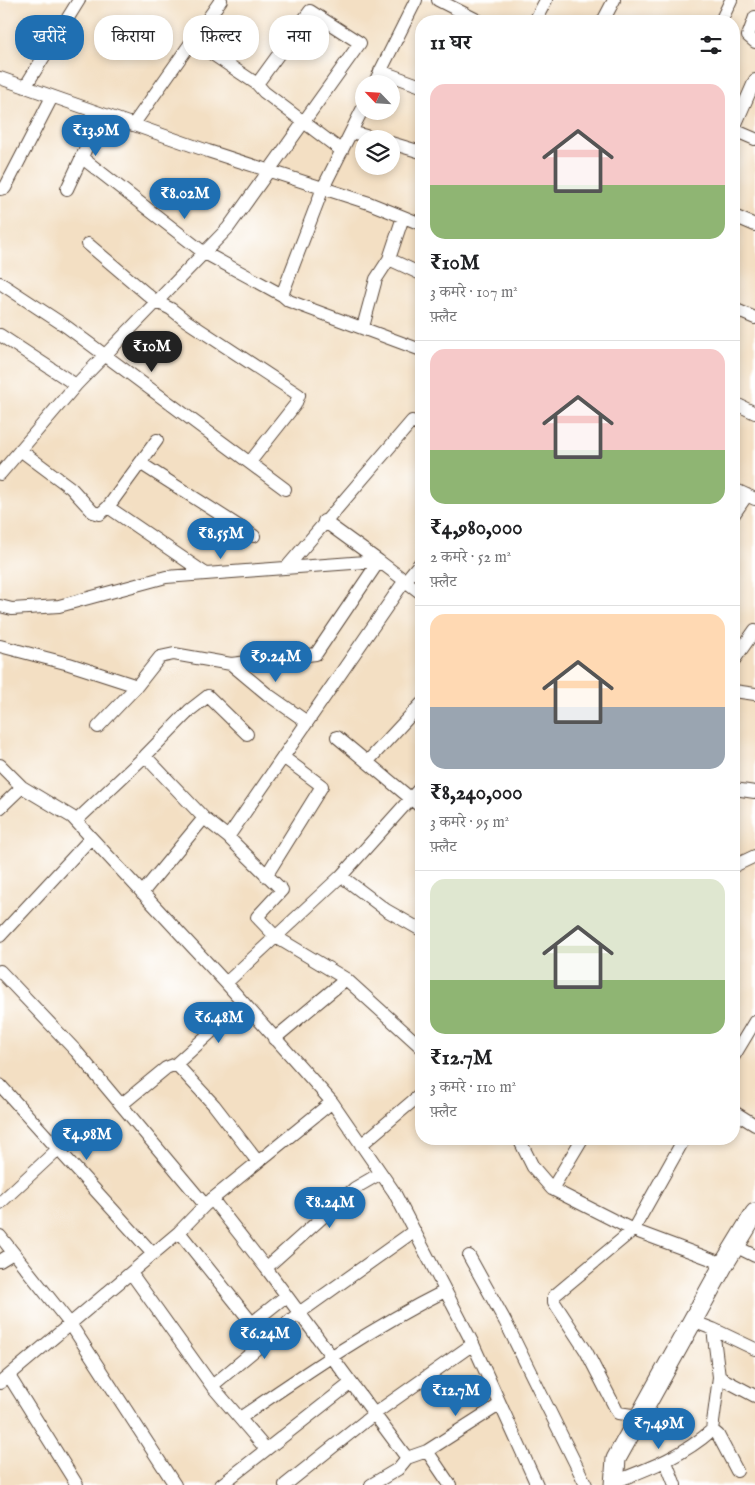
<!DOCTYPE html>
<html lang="hi">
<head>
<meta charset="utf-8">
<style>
	body { margin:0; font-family:"IM FELL English","Noto Serif Devanagari",serif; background:#f6f6f6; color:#202124; height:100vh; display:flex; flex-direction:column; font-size:19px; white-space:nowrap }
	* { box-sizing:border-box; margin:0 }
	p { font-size:16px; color:#757577 }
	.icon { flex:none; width:28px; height:28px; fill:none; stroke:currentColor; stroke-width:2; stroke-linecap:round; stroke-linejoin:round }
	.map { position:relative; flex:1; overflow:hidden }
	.drawer { position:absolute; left:415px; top:15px; width:325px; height:1130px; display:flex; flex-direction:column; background:#fff; border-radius:20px; box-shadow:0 2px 8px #0003 }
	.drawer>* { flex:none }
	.top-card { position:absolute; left:15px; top:15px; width:325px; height:45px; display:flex; gap:10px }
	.needle { width:32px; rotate:295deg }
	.controls { position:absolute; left:355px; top:75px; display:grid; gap:10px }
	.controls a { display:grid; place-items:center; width:45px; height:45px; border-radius:50%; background:#fff; box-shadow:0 2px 8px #0003; font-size:25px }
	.price { position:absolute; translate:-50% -42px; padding:0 11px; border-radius:18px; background:#1f6fb2; color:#fff; font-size:16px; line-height:32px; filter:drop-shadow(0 1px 2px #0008) }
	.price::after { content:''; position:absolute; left:50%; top:30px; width:15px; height:11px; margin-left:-8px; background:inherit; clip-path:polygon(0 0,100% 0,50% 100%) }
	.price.current { background:#222; color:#fff }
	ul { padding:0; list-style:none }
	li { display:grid; align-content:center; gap:10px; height:265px; padding:0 15px }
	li+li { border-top:1px solid #e0e0e0 }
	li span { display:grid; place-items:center; height:155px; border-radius:15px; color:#555 }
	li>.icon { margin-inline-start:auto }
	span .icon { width:90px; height:90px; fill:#fffc; stroke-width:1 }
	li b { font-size:21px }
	h2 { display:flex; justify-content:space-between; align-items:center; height:60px; padding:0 15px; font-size:21px }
	.chip { padding:0 18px; border-radius:20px; background:#fff; box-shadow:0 2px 8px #0003; font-size:18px; line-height:45px }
	.chip.current { background:#1f6fb2; color:#fff }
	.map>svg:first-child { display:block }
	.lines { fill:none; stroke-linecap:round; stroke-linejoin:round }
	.street-casing { stroke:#574537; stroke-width:14 }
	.secondary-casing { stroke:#574537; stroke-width:21 }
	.street { stroke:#fff; stroke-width:12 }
	.secondary { stroke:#fff; stroke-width:19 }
</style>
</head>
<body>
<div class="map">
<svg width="755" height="1485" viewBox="0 0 755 1485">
	<rect width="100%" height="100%" fill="#fff"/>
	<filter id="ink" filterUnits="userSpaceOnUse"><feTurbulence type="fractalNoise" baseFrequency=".02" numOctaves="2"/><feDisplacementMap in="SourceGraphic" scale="10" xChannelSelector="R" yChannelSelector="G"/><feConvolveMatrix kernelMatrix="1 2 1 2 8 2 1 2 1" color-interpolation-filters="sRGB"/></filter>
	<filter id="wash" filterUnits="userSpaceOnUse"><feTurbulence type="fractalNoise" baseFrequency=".0096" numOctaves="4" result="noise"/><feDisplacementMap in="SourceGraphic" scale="20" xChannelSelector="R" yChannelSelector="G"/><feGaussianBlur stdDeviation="1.12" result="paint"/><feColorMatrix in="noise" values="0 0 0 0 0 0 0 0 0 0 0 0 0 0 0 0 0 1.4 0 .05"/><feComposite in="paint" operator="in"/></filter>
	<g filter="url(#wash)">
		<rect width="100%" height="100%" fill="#f3dfc3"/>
	</g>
	<g filter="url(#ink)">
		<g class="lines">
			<g class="street-casing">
				<path id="street" d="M438,0l41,21
					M755,17l-7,19 7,6
					M535,21l11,-21
					M603,21l11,-21
					M721,21l10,-21
					M193,41l64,43 7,8 78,59
					M380,71l41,15
					M0,78l208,73 161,52 52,21
					M374,84l42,-84
					M25,87l54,-87
					M133,125l88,-125
					M734,128l21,-48
					M734,130l21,9
					M351,132l26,7
					M391,143l30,9
					M81,157l122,95 79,43 7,6 132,49
					M0,189l5,-1 47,-91
					M67,189l35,-75
					M734,216l21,9
					M88,244l67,57 16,8 14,11 114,75 -4,10 -45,57
					M389,259l32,15
					M0,283l67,44 218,162
					M282,295l41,-107 41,-82
					M734,309l21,9
					M363,327l13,-48 13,-20 14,-42
					M0,335l76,50 -76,89
					M76,385l152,-157 132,-185 -50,-32 -53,73
					M734,403l21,10
					M20,450l51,38 22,24 7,2 8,-7 49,-67
					M140,463l114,73
					M734,489l21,10
					M108,507l98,67
					M734,514l13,-19
					M286,568l126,-147 9,6
					M0,606l12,3 47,-3 107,-29 213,-16 42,32
					M0,646l69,18 68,22 23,-29 14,-3 57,10 85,-10 63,-93 -55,-40
					M734,660l21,-30
					M231,664l36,30 40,28
					M734,691l21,3
					M98,727l39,-41
					M337,737l84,70
					M145,756l45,-46 18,-14 39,38
					M368,761l53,-57
					M0,765l22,22 50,30 154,166 106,119 -127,103 -26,27 -179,151
					M734,789l21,3
					M0,808l22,-21
					M76,821l69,-65 59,62
					M228,837l54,53 -25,27 19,20 70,42 75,68
					M734,866l21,-10
					M266,876l56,-90 -39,-29
					M341,876l45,34 35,20
					M142,893l62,-75 24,19 173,-251 20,-24
					M0,936l91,-98
					M0,971l76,80 129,154
					M226,983l115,-107 80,-89
					M274,1039l72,-60
					M734,1056l21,-35
					M176,1064l38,41 44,57
					M0,1085l153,169
					M332,1102l62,90 79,152 64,141
					M121,1105l45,-37 10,-4 67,-61
					M734,1112l21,13
					M519,1139l14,28 19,22
					M582,1139l-30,50 81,41 91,34
					M361,1145l60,-51
					M212,1199l54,69 141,190 20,-7 23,34
					M0,1203l58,-54
					M179,1232l73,91 34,-27
					M0,1236l71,89 104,160
					M735,1246l20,10
					M469,1256l36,65 81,164
					M0,1261l13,-8
					M266,1268l89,-80 26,-15
					M131,1273l81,113 53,62
					M692,1321l21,8 6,48 36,19
					M713,1329l42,20
					M9,1376l68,109
					M212,1386l87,-73 115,-82
					M639,1416l-21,-3 -32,-62 -32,-49v-6l79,-66 51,-91
					M240,1418c67,-46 133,-91 205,-127
					M712,1430l6,5 19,36
					M427,1451l72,-46
					M666,1462l9,23
					M614,1482c36,-14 69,-26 98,-52l7,-53
					M221,1485l130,-102
					M285,1485l89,-71 99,-70
					M371,1485l27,-16 9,-11"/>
			</g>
			<g class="secondary-casing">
				<path id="secondary" d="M614,1485l2,-26 108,-195 31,-51"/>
			</g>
			<use href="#street" class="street"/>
			<use href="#secondary" class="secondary"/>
		</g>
	</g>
</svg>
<div class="controls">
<a><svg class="needle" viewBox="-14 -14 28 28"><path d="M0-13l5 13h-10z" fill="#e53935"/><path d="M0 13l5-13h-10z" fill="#757577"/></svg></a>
<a><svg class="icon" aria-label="layers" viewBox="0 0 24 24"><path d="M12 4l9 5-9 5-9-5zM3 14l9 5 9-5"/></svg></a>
</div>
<b class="price" style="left:96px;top:157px">₹13.9M</b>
<b class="price" style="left:185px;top:220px">₹8.02M</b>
<b class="price current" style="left:152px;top:373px">₹10M</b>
<b class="price" style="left:221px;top:560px">₹8.55M</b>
<b class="price" style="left:276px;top:683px">₹9.24M</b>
<b class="price" style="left:219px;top:1044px">₹6.48M</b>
<b class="price" style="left:87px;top:1161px">₹4.98M</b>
<b class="price" style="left:330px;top:1229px">₹8.24M</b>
<b class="price" style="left:265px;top:1360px">₹6.24M</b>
<b class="price" style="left:456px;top:1417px">₹12.7M</b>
<b class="price" style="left:659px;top:1450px">₹7.49M</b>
<div class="top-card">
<a class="chip current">खरीदें</a>
<a class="chip">किराया</a>
<a class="chip">फ़िल्टर</a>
<a class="chip">नया</a>
</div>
<section class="drawer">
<h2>11 घर<svg class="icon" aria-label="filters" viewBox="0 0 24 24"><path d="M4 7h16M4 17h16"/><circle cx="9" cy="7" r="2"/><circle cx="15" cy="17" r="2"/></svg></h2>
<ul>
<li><span style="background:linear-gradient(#f6c9c9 65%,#8fb573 0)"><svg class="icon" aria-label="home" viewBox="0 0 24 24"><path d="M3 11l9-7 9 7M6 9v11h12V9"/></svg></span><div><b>₹10M</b><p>3 कमरे · 107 m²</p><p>फ़्लैट</p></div></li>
<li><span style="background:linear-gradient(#f6c9c9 65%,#8fb573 0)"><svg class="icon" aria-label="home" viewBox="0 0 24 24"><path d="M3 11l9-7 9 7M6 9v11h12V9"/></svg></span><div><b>₹4,980,000</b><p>2 कमरे · 52 m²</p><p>फ़्लैट</p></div></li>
<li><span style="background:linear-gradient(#ffd9b3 60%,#9aa5b1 0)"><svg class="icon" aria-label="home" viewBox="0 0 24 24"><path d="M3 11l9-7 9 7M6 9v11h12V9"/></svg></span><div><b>₹8,240,000</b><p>3 कमरे · 95 m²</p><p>फ़्लैट</p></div></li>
<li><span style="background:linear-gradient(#dfe7d0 65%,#8fb573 0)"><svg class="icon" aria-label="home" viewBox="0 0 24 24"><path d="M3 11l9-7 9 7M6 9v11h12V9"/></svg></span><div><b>₹12.7M</b><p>3 कमरे · 110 m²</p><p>फ़्लैट</p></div></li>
</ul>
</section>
</div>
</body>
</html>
